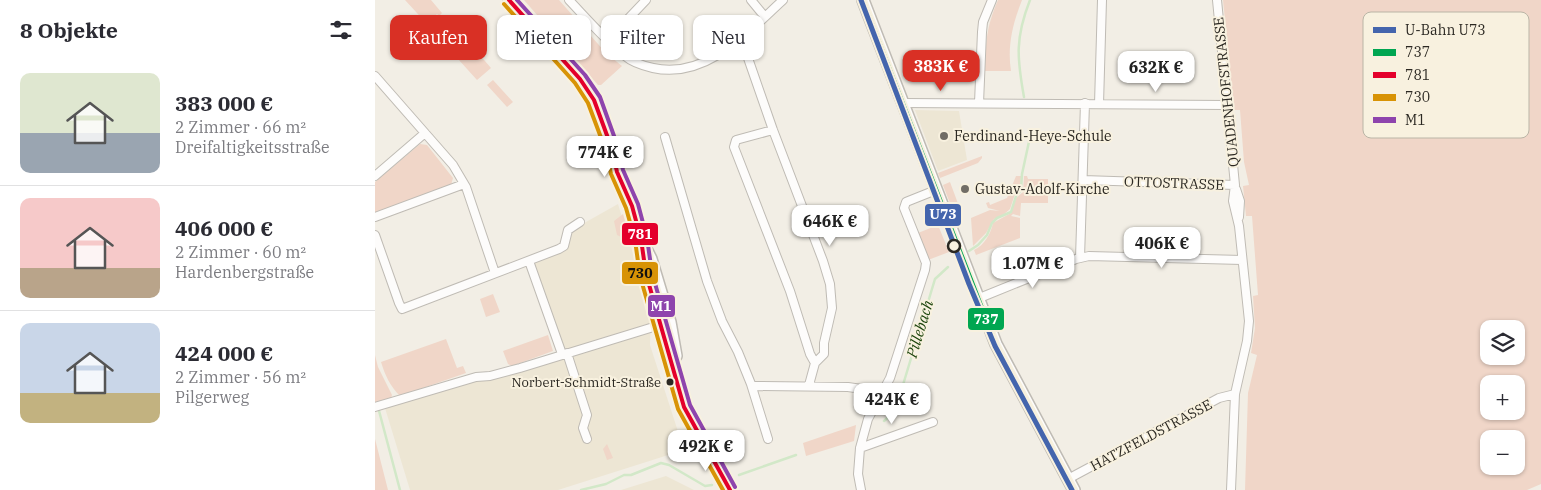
<!DOCTYPE html>
<html lang="de">
<head>
<meta charset="utf-8">
<style>
	body { margin:0; font-family:"IBM Plex Serif",serif; background:#f7f7f7; color:#2b2b33; height:100vh; display:flex; flex-direction:column; font-size:19px; white-space:nowrap }
	* { box-sizing:border-box; margin:0 }
	p { font-size:16px; color:#7c7c81 }
	.icon { flex:none; width:28px; height:28px; fill:none; stroke:currentColor; stroke-width:2; stroke-linecap:round; stroke-linejoin:round }
	.map { position:relative; flex:1; overflow:hidden }
	.side { display:flex; flex-direction:column; background:#fff; width:375px }
	.side>* { flex:none }
	.top-card { position:absolute; left:15px; top:15px; width:475px; height:45px; display:flex; gap:10px }
	.fabs { position:absolute; left:1105px; top:320px; display:grid; gap:10px }
	.fabs a { display:grid; place-items:center; width:45px; height:45px; border-radius:10px; background:#fff; box-shadow:0 1px 4px #0004; font-size:25px }
	.price { position:absolute; translate:-50% -42px; padding:0 11px; border-radius:10px; background:#fff; color:#222; font-size:16px; line-height:32px; filter:drop-shadow(0 1px 2px #0008) }
	.price::after { content:''; position:absolute; left:50%; top:30px; width:15px; height:11px; margin-left:-8px; background:inherit; clip-path:polygon(0 0,100% 0,50% 100%) }
	.price.active { background:#d93025; color:#fff }
	ul { padding:0; list-style:none }
	li { display:flex; align-items:center; gap:15px; height:125px; padding:0 20px }
	li+li { border-top:1px solid #e1e1e2 }
	li span { display:grid; place-items:center; flex:none; width:140px; height:100px; border-radius:10px; color:#555 }
	li>.icon { margin-inline-start:auto }
	span .icon { width:60px; height:60px; fill:#fffc; stroke-width:1 }
	li b { font-size:21px }
	h2 { display:flex; justify-content:space-between; align-items:center; height:60px; padding:0 20px; font-size:21px }
	.tag { padding:0 18px; border-radius:10px; background:#fff; box-shadow:0 1px 4px #0004; font-size:18px; line-height:45px }
	.tag.active { background:#d93025; color:#fff }
	main { display:flex; flex:1; min-height:0 }
	.map>svg:first-child { display:block }
	.built { fill:#ede6d4 }
	.green { fill:#f0d6c8; fill-rule:evenodd }
	.lines { fill:none; stroke-linecap:round; stroke-linejoin:round }
	.stream { stroke:#d2e8c8; stroke-width:2.5 }
	.street-casing { stroke:#bfbbb4; stroke-width:10 }
	.secondary-casing { stroke:#bfbbb4; stroke-width:14 }
	.street { stroke:#fdfcfb; stroke-width:8 }
	.secondary { stroke:#fdfcfb; stroke-width:11 }
	.bus-1-casing { stroke:#f8f1df; stroke-width:8 }
	.bus-2-casing { stroke:#f8f1df; stroke-width:8 }
	.bus-3-casing { stroke:#f8f1df; stroke-width:8 }
	.bus-4-casing { stroke:#f8f1df; stroke-width:8 }
	.bus-1 { stroke:#00a651; stroke-width:4 }
	.bus-2 { stroke:#e4002b; stroke-width:4 }
	.bus-3 { stroke:#d89305; stroke-width:4 }
	.bus-4 { stroke:#8e44ad; stroke-width:4 }
	.metro-1-casing { stroke:#f8f1df; stroke-width:9 }
	.metro-1 { stroke:#4465ad; stroke-width:5 }
	.poi-dot { fill:#716d66; stroke:#f8f1df; stroke-width:2 }
	.stop-dot { fill:#f8f1df; stroke:#2b2822; stroke-width:2.5 }
	.bus-dot { fill:#2b2822; stroke:#f8f1df; stroke-width:2 }
	.labels { text-anchor:middle; stroke-width:4; stroke-linejoin:round; paint-order:stroke }
	.bus-label { font-size:13px; fill:#2b2822; stroke:#f8f1df; text-anchor:end }
	.street-label { font-size:14px; fill:#2b2822; stroke:#f8f1df }
	.poi-label { font-size:14px; fill:#2b2822; stroke:#f8f1df; text-anchor:start }
	.water-label { font-size:15px; font-style:italic; fill:#1d450d; stroke:#f8f1df }
	.key { fill:#f8f1df; stroke:#bab5a6; stroke-width:1 }
	.key-label { font-size:14px; fill:#2b2822 }
	.line-badge { stroke:#f8f1df; stroke-width:2 }
	.badge-label { font-size:14px; text-anchor:middle; font-weight:bold; fill:#fff }
	.pale-badge-label { font-size:14px; text-anchor:middle; font-weight:bold; fill:#111 }
</style>
</head>
<body>
<main>
<section class="side">
<h2>8 Objekte<svg class="icon" aria-label="filters" viewBox="0 0 24 24"><path d="M4 7h16M4 17h16"/><circle cx="9" cy="7" r="2"/><circle cx="15" cy="17" r="2"/></svg></h2>
<ul>
<li><span style="background:linear-gradient(#dfe7d0 60%,#9aa5b1 0)"><svg class="icon" aria-label="home" viewBox="0 0 24 24"><path d="M3 11l9-7 9 7M6 9v11h12V9"/></svg></span><div><b>383 000 €</b><p>2 Zimmer · 66 m²</p><p>Dreifaltigkeitsstraße</p></div></li>
<li><span style="background:linear-gradient(#f6c9c9 70%,#b9a48a 0)"><svg class="icon" aria-label="home" viewBox="0 0 24 24"><path d="M3 11l9-7 9 7M6 9v11h12V9"/></svg></span><div><b>406 000 €</b><p>2 Zimmer · 60 m²</p><p>Hardenbergstraße</p></div></li>
<li><span style="background:linear-gradient(#c9d6e8 70%,#c2b280 0)"><svg class="icon" aria-label="home" viewBox="0 0 24 24"><path d="M3 11l9-7 9 7M6 9v11h12V9"/></svg></span><div><b>424 000 €</b><p>2 Zimmer · 56 m²</p><p>Pilgerweg</p></div></li>
</ul>
</section>
<div class="map">
<svg width="1166" height="490" viewBox="0 0 1166 490">
	<rect width="100%" height="100%" fill="#f2eee5"/>
	<path class="built" d="M540,110l44,1 8,49 -29,11z
		M243,204l33,108 -1,33 34,105 -126,40h-148l-25,-82 88,-28 23,-1 69,-22 -14,-47 -19,-48 29,-10 6,-4 3,-9v-8z
		M291,476l28,14h-73z"/>
	<path class="green" d="M30,0h26l11,13 -3,3 -2,-2 -5,5 1,2 -5,4z
		M149,0h35l47,53 16,13 -21,19h-3z
		M623,0h24c-9,23 -15,46 -11,71h-26c1,-30 1,-43 13,-71z
		M848,0h318v484l-14,6h-282l3,-97 9,-38 -6,-2 4,-25 -2,-32 5,-1 -6,-79h-6l-3,-30 6,-1 -5,-23 -4,-52h-6zM1114,329h27v27h-27zM1114,384h27v27h-27zM1114,439h27v27h-27z
		M70,16l22,25 -2,1 5,5 2,-1 19,22 -14,12 -47,-52 6,-4 3,4 6,-5 -4,-4z
		M118,80l20,22 -6,5 -20,-22z
		M45,144l7,1 26,33 -2,7 -76,28v-31z
		M607,156v2l-4,5 -38,15 -2,-5z
		M641,176h5l-1,14 -5,4 -5,15 -8,7 -8,3 -8,14 -13,13 -2,-28 19,-8 10,1 -12,-3 -2,-5 3,-1 1,3 17,-7z
		M649,176h3l1,3h20v24h-27l-1,13 -7,-2 -2,2 9,2v20l-44,17 -2,-5c10,-4 17,-17 19,-27l18,-10 5,-15 7,-6z
		M575,182l13,35 -7,2 -13,-34z
		M248,214l6,21 -8,2 -4,-2 -3,-14z
		M563,225l11,27 -21,8 -10,-27z
		M118,294l7,18 -14,5 -6,-18z
		M173,335l5,16 -41,15 -4,-2 -5,-13z
		M71,339l11,29 6,-2 3,7 -66,23c-10,-10 -15,-21 -19,-34z
		M0,355l3,12 14,28 -1,3 -6,3 -10,2z
		M481,425l-2,16 -48,15 -3,-13z
		M0,439l13,51h-13z
		M232,444l6,14 -6,2 -4,-11z"/>
	<g class="lines">
		<path class="stream" d="M649,97c-7,-39 -9,-59 6,-97
			M594,251l9,-6 9,-10 5,-12 5,-5 14,-6 5,-16 5,-6 1,-16 8,-37
			M3,407l22,83
			M509,421l9,-8 3,-5 39,-129 13,-12
			M364,475l57,-20
			M206,490l25,-6 18,-9h7l30,-12 8,2 36,21 7,-1"/>
		<g class="street-casing">
			<path id="street" d="M194,0c18,19 36,40 56,56 8,7 19,10 28,12 53,12 95,-36 130,-68
				M376,0l14,17
				M842,0l18,185 -2,16 6,25 10,95 -2,20 -12,53 -4,96
				M366,38l32,92 50,131 7,23 2,24 -8,35v11l-9,9 -6,22
				M233,40l38,-40
				M0,76l78,89 13,22 29,86
				M528,103l325,2
				M604,103l3,-71 1,-10 9,-22
				M724,104l3,-104
				M398,130l-37,10 -2,7 56,144 20,63 5,9
				M290,137l42,144 15,40 16,31 13,32 17,55
				M0,176l50,-43
				M708,180l152,5
				M861,189l4,12 -1,16
				M0,217l89,-33
				M0,235l24,68 3,6 157,-60 5,-3 4,-16 12,-8
				M705,258l5,-155
				M154,261l33,93
				M602,299l99,-40 13,-3 153,4
				M192,353l20,62 -4,13 4,11
				M377,386l96,1 34,5
				M0,407l101,-30 14,-1 30,-8 140,-43
				M485,448l73,-26
				M693,479l151,-81 16,-4
				M486,490l-3,-16 2,-26 8,-29 22,-41 35,-108 1,-7 -22,-55 2,-6 30,-12"/>
		</g>
		<g class="secondary-casing">
			<path id="secondary" d="M134,0l78,89 7,11 21,55
				M488,0l133,344 78,146
				M237,149l5,23 12,26 12,41 5,35 38,133 46,83
				M271,249l5,10 19,63 6,34"/>
		</g>
		<use href="#street" class="street"/>
		<use href="#secondary" class="secondary"/>
		<g class="bus-1-casing">
			<path id="bus-1" d="M488,0l133,344 78,146"/>
		</g>
		<g class="bus-2-casing">
			<path id="bus-2" d="M134,0l71,79 14,21 18,49 5,23 15,34 9,33 5,35 38,133 46,83"/>
		</g>
		<g class="bus-3-casing">
			<path id="bus-3" d="M129,4l71,79 13,20 18,48 5,23 15,34 9,32 5,36 38,133 45,81"/>
		</g>
		<g class="bus-4-casing">
			<path id="bus-4" d="M142,0l68,75 15,22 18,50 5,23 15,34 9,34 5,35 38,132 45,82"/>
		</g>
		<use href="#bus-1" class="bus-1"/>
		<use href="#bus-2" class="bus-2"/>
		<use href="#bus-3" class="bus-3"/>
		<use href="#bus-4" class="bus-4"/>
		<g class="metro-1-casing">
			<path id="metro-1" d="M486,0l108,284 26,62 77,144"/>
		</g>
		<use href="#metro-1" class="metro-1"/>
	</g>
	<g class="poi-dot">
		<circle cx="569" cy="136" r="5"/>
		<circle cx="590" cy="189" r="5"/>
	</g>
	<circle class="stop-dot" cx="579" cy="246" r="6"/>
	<circle class="bus-dot" cx="295" cy="382" r="4.5"/>
	<g class="labels">
		<g class="bus-label">
			<text x="286" y="387">Norbert-Schmidt-Straße</text>
		</g>
		<g class="street-label">
			<text transform="translate(851 92) rotate(-96)" y="5">QUADENHOFSTRASSE</text>
			<text transform="translate(799 183) rotate(2)" y="5">OTTOSTRASSE</text>
			<text transform="translate(776 435) rotate(-28)" y="5">HATZFELDSTRASSE</text>
		</g>
		<g class="poi-label">
			<text x="579" y="141">Ferdinand-Heye-Schule</text>
			<text x="600" y="194">Gustav-Adolf-Kirche</text>
		</g>
		<g class="water-label">
			<text transform="translate(545 329) rotate(-73)" y="5">Pillebach</text>
		</g>
	</g>
	<rect x="988" y="12" width="166" height="126" rx="8" class="key"/>
	<rect x="998" y="27" width="23" height="6" fill="#4465ad"/>
	<rect x="998" y="49" width="23" height="7" fill="#00a651"/>
	<rect x="998" y="72" width="23" height="6" fill="#e4002b"/>
	<rect x="998" y="94" width="23" height="7" fill="#d89305"/>
	<rect x="998" y="117" width="23" height="6" fill="#8e44ad"/>
	<g class="key-label">
		<text x="1030" y="35">U-Bahn U73</text>
		<text x="1030" y="57">737</text>
		<text x="1030" y="80">781</text>
		<text x="1030" y="102">730</text>
		<text x="1030" y="125">M1</text>
	</g>
	<g class="line-badge">
		<rect x="549" y="203" width="38" height="24" rx="5" fill="#4465ad"/>
		<rect x="246" y="222" width="38" height="24" rx="5" fill="#e4002b"/>
		<rect x="246" y="261" width="38" height="24" rx="5" fill="#d89305"/>
		<rect x="272" y="294" width="29" height="24" rx="5" fill="#8e44ad"/>
		<rect x="592" y="307" width="38" height="24" rx="5" fill="#00a651"/>
	</g>
	<g class="badge-label">
		<text x="568" y="219">U73</text>
		<text x="265" y="239">781</text>
		<text x="286" y="311">M1</text>
		<text x="611" y="324">737</text>
	</g>
	<g class="pale-badge-label">
		<text x="265" y="278">730</text>
	</g>
</svg>
<div class="fabs">
<a><svg class="icon" aria-label="layers" viewBox="0 0 24 24"><path d="M12 4l9 5-9 5-9-5zM3 14l9 5 9-5"/></svg></a>
<a>+</a>
<a>−</a>
</div>
<b class="price active" style="left:566px;top:92px">383K €</b>
<b class="price" style="left:781px;top:93px">632K €</b>
<b class="price" style="left:230px;top:178px">774K €</b>
<b class="price" style="left:455px;top:247px">646K €</b>
<b class="price" style="left:787px;top:269px">406K €</b>
<b class="price" style="left:658px;top:289px">1.07M €</b>
<b class="price" style="left:517px;top:425px">424K €</b>
<b class="price" style="left:331px;top:472px">492K €</b>
<div class="top-card">
<a class="tag active">Kaufen</a>
<a class="tag">Mieten</a>
<a class="tag">Filter</a>
<a class="tag">Neu</a>
</div>
</div>
</main>
</body>
</html>
